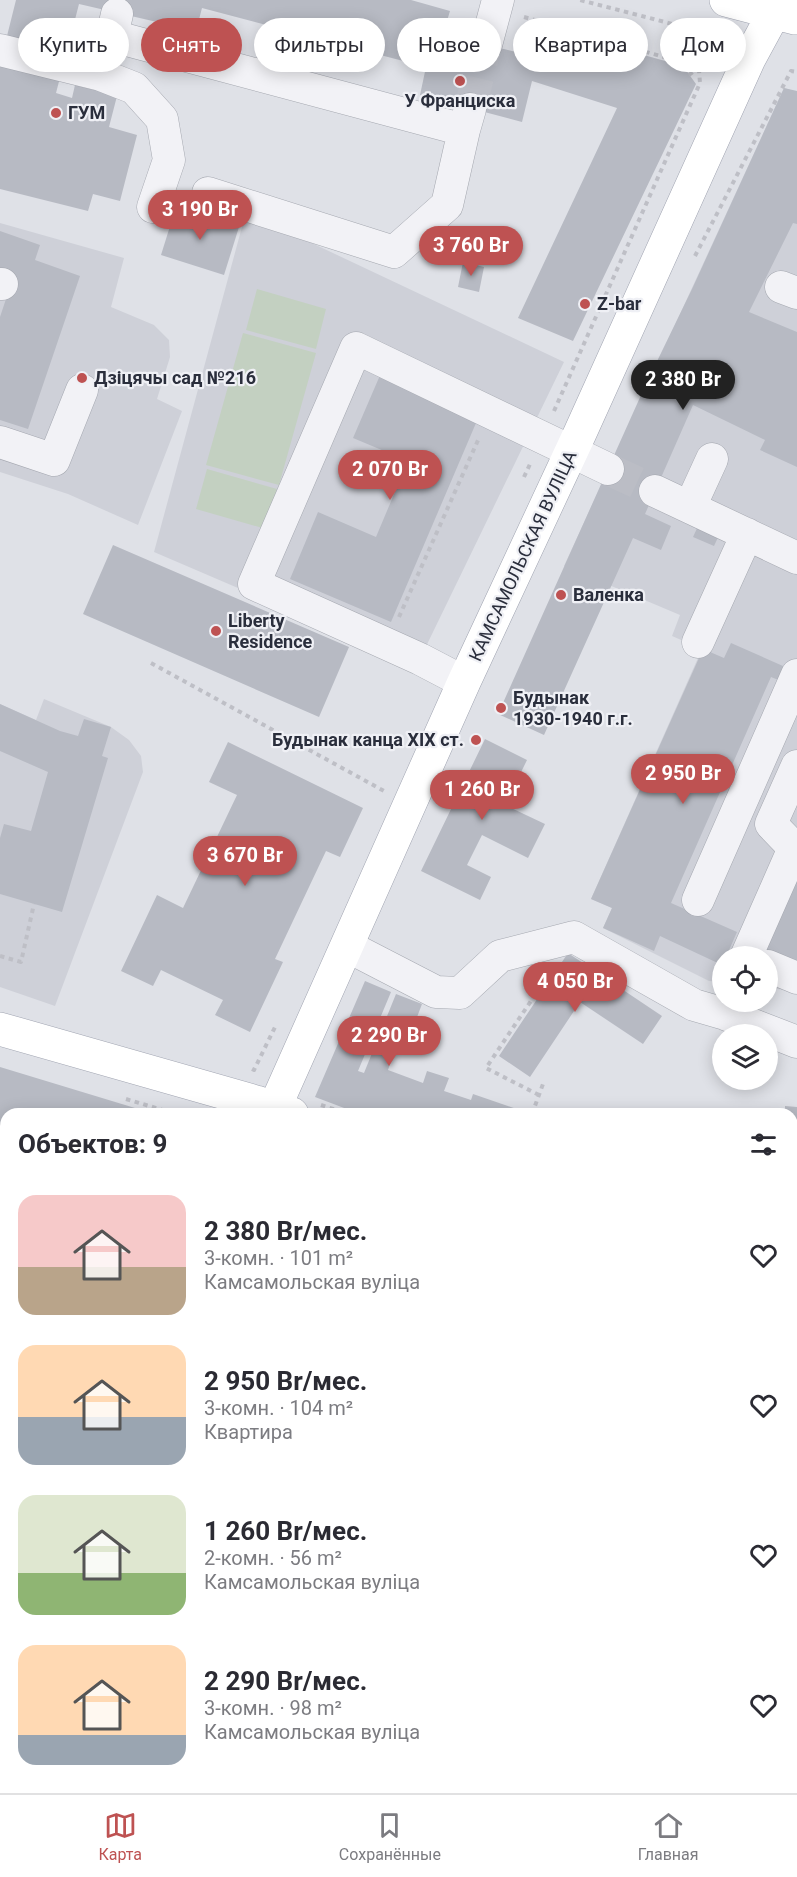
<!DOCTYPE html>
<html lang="ru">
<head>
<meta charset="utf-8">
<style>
	body { margin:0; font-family:Roboto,sans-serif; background:#f2f2f3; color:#2b2b33; height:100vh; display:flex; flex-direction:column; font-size:22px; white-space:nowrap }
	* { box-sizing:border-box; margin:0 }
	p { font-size:20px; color:#7c7c81 }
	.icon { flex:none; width:33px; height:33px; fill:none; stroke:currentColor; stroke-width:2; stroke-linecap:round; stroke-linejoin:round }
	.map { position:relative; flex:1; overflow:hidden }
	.details { position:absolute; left:0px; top:1108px; width:798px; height:686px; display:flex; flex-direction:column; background:#fff; border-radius:18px 18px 0 0; box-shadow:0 3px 15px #0003 }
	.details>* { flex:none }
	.top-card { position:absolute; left:18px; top:18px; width:762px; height:54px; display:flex; gap:12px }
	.tools { position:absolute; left:712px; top:946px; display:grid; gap:12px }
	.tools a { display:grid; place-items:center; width:66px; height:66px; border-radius:50%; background:#fff; box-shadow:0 3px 15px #0003; font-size:30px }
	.price { position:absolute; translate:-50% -51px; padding:0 14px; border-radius:21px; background:#be5252; color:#fff; font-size:20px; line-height:39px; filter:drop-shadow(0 2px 3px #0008) }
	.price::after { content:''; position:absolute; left:50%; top:36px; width:18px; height:14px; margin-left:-9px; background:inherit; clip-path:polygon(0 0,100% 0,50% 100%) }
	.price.selected { background:#222; color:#fff }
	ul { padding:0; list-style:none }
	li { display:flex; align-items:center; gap:18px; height:150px; padding:0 18px }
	li span { display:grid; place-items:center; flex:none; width:168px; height:120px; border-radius:18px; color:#555 }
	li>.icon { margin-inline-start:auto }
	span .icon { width:72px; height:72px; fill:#fffc; stroke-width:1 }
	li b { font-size:26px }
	h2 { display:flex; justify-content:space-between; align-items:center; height:72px; padding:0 18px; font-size:26px }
	.chip { padding:0 21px; border-radius:27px; background:#fff; box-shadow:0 3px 15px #0003; font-size:21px; line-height:54px }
	.chip.selected { background:#be5252; color:#fff }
	.dock { display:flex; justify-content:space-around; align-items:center; height:84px; border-top:2px solid #e1e1e2; background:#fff; font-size:16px; color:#7c7c81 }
	.dock a { display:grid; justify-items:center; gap:3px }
	.dock .selected { color:#be5252 }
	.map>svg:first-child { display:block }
	.built { fill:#ced0d8 }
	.green { fill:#c3d0c1 }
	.building { fill:#b7bac3 }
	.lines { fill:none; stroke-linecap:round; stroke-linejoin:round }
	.minor-tunnel { stroke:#bbbdc5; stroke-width:32; stroke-dasharray:32 16; stroke-linecap:butt }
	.minor-casing { stroke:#a5a8b0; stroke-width:33 }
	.major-casing { stroke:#a0a4b1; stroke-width:34 }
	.path { stroke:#bebfc6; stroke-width:4; stroke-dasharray:4.5 4.5; stroke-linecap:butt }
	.minor { stroke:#f2f2f6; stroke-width:32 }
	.major { stroke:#fff; stroke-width:33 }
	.poi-dot { fill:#be5252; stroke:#eff0f5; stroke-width:2 }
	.labels { text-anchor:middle; stroke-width:4.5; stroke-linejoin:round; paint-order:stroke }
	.poi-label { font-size:18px; font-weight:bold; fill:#2a2e3c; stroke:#eff0f5; text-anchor:start }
	.street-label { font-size:18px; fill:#2a2e3c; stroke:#eff0f5 }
</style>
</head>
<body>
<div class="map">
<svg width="797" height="1793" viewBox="0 0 797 1793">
	<rect width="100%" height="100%" fill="#dfe1e7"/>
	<path class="built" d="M784,88l13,4v899l-29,-3v-31h-45v25l-14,-1 -106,-53 9,-20 -21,-9 111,-250 -30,-13 8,-21 -116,-49z
		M246,212l318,150 -147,303 -263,-113z
		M0,223l124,35 -13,49 43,18 15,15 1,17 -13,42 25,12 -44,114 -70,-31 -68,-22z
		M44,699l67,28 18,13 12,16 2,16 -88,234 -55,-19v-283l36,16z
		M322,1788h168l-1,5h-169z"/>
	<path class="green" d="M257,289l69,20 -10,40 -70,-19z
		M243,333l73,20 -37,132 -73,-20z
		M207,469l70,20 -11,40 -70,-20z"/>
	<path class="building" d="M16,0h395l39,11 -7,23 16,4 65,16 9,-30 150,42 13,18 -123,257 -55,-23 99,-210 -85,-27 -10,41 -102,-27 6,-28 -224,-59 -6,23 -117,-27 -23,89 16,5 3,-13 42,11 -8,31 28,8 -17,66 -27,-7 -5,17 -88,-22v-125z
		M784,88l13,3v133l-4,-1 -44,89 48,20v135l-37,-17 5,-10 -72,-35 -48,109 26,12 -10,24 -28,-12 -89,197 -46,-21 148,-330 47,-97z
		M176,207l63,20 -15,48 -63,-20z
		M0,231l40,14 -5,15 45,16 -52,153 -28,-9v-103l13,-39 -13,-5z
		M463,262l21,5 -5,25 -21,-5z
		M381,373l98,43 -88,206 -101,-43 28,-67 58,25 32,-76 -55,-23z
		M699,524l21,9 -6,13 -21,-9z
		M113,545l236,102 -30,70 -236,-103z
		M731,643l61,27 -6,13 -15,-6 -100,226 66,29 -11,25h-3l-1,8 -62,-29 -6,15 -51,-23 9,-20 -21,-9 112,-250 21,9z
		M0,704l60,27 18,5 6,-17 27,8 -9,29 6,2 -46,154 -62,-18v-56l4,-14 27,7 17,-59 -48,-21z
		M485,739l42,21 -22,45 40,19 -17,34 -46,-23 -15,30 24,12 -11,23 -59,-29z
		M228,742l135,66 -23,49 -14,-6 -51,108 8,3 -33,70 -35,-17 8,-15 -62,-30 -8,16 -32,-15 36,-76 26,13 54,-113 -28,-13z
		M797,867v98l-38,-18z
		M568,953l94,63 -19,28 -63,-42 -50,75 -31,-21z
		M365,981l26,11 -33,79 6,2 32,-79 26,10 -19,50 -9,-2 -6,18 35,13 4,-12 22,7 -5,13 27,9 2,-6 58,20h-171l-45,-17z
		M0,1067l135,41 19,6h-148v15l-6,-2z
		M785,1106l12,1v70l-5,14v-77h-7z
		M797,1212v51l-5,-2v-36z
		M0,1213l6,2v48l-6,-3z
		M792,1327l5,2v62l-5,-2z
		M0,1407l6,3v22l-6,16z
		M0,1501l6,2v49l-6,-2z
		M0,1655l6,1v67l-6,-1z
		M797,1677v37h-5v-36z
		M214,1788h68l-1,5h-54z
		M502,1788h68l-2,5h-67z
		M717,1788h30l-1,5h-12z"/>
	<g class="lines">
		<path class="minor-tunnel" d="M470,109l16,-64
			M608,469l47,22"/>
		<g class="minor-casing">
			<path id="minor" d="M117,14l-5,22 352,94 6,-21
				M486,45l12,-45
				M0,50l101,25 33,13 28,31 7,41 -16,47
				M208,193l186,59 53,-47 17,-75
				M0,284h2
				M781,287l16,6
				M0,442l54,18 28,-70
				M655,491l142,67
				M690,507l22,-48
				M698,642l49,-108
				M464,682l-44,-23 -166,-75 102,-236 252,121
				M698,900l99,-225
				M347,946l89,46 24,1 40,-37 74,-19 120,68 31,9 72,28
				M746,957l48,-109 -23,-24 26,-58
				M768,966l29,12
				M0,1751l6,2
				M126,1788l17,5
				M667,1788l2,3 4,2
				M34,1793l3,-5
				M63,1793l2,-5
				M292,1793l2,-5
				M330,1793l2,-5
				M461,1793l1,-5
				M496,1793l1,-5
				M582,1793l2,-5"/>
		</g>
		<g class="major-casing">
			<path id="major" d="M726,0l69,18
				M0,1029l256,73 36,12
				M274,1109l190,-427 116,-249 169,-374 32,-59
				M792,1280l5,1"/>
		</g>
		<path class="path" d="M524,17l175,50
			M689,75l9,-7
			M695,256l96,-185 6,1
			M554,411l146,-328 -3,-38 -13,-18 -104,-27
			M524,477l7,-15
			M399,617l80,-179
			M151,663l233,128
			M0,956l21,6 13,-58
			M252,1069l2,1 22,-45
			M539,1095l-53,-27 63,-94
			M126,1099l50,15
			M321,1105l27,9
			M532,1114l11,-30
			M0,1590l2,1 4,17
			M0,1653l6,-25
			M191,1788l15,5"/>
		<use href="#minor" class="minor"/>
		<use href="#major" class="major"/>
	</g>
	<g class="poi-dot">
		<circle cx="460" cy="81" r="6"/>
		<circle cx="56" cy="113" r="6"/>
		<circle cx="585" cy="304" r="6"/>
		<circle cx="82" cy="378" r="6"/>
		<circle cx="561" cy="595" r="6"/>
		<circle cx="216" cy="631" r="6"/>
		<circle cx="501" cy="708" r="6"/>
		<circle cx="476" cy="740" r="6"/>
	</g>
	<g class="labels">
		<g class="poi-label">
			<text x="460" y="107" text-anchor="middle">У Франциска</text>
			<text x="68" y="119">ГУМ</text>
			<text x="597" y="310">Z-bar</text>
			<text x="94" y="384">Дзіцячы сад №216</text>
			<text x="573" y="601">Валенка</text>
			<text x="228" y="627">Liberty<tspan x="228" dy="21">Residence</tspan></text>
			<text x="513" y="704">Будынак<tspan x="513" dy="21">1930-1940 г.г.</tspan></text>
			<text x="464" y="746" text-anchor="end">Будынак канца ХІХ ст.</text>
		</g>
		<g class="street-label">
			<text transform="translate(523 556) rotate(-65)" y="6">КАМСАМОЛЬСКАЯ ВУЛІЦА</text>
		</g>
	</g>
</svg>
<div class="tools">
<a><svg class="icon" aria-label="locate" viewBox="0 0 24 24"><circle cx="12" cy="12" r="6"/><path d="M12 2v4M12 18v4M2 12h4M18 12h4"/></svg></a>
<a><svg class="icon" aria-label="layers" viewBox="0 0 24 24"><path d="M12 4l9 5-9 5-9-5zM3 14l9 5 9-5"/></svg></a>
</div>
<b class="price" style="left:200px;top:241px">3 190 Br</b>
<b class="price" style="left:471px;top:277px">3 760 Br</b>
<b class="price selected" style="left:683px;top:411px">2 380 Br</b>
<b class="price" style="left:390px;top:501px">2 070 Br</b>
<b class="price" style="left:683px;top:805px">2 950 Br</b>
<b class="price" style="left:482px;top:821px">1 260 Br</b>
<b class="price" style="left:245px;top:887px">3 670 Br</b>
<b class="price" style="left:575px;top:1013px">4 050 Br</b>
<b class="price" style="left:389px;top:1067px">2 290 Br</b>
<div class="top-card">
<a class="chip">Купить</a>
<a class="chip selected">Снять</a>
<a class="chip">Фильтры</a>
<a class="chip">Новое</a>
<a class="chip">Квартира</a>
<a class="chip">Дом</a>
</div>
<section class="details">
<h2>Объектов: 9<svg class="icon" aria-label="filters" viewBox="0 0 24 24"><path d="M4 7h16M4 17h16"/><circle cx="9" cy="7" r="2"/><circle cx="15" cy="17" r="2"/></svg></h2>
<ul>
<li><span style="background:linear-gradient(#f6c9c9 60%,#b9a48a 0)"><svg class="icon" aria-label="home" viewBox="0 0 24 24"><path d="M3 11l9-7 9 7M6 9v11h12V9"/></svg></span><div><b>2 380 Br/мес.</b><p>3-комн. · 101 m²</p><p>Камсамольская вуліца</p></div><svg class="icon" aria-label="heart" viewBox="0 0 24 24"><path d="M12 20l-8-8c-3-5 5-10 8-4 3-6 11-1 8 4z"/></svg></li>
<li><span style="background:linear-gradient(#ffd9b3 60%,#9aa5b1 0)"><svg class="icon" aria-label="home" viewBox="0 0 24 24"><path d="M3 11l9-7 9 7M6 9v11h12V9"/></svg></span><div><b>2 950 Br/мес.</b><p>3-комн. · 104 m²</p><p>Квартира</p></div><svg class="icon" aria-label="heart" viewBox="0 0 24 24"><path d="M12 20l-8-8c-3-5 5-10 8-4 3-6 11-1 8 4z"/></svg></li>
<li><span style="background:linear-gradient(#dfe7d0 65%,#8fb573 0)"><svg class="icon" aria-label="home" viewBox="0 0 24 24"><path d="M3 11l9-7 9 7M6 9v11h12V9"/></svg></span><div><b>1 260 Br/мес.</b><p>2-комн. · 56 m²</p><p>Камсамольская вуліца</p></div><svg class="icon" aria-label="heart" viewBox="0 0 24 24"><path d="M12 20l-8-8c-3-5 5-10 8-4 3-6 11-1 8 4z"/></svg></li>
<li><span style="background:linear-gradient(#ffd9b3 75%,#9aa5b1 0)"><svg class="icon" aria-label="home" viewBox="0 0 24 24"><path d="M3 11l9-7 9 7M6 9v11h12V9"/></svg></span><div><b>2 290 Br/мес.</b><p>3-комн. · 98 m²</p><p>Камсамольская вуліца</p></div><svg class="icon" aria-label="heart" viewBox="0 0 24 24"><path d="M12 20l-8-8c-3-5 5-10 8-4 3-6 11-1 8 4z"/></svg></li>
</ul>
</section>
</div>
<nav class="dock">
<a class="selected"><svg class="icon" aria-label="map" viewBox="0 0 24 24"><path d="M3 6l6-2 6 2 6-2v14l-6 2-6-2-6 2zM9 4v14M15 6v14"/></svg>Карта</a>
<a><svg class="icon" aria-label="saved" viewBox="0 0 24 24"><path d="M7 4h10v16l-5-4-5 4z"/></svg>Сохранённые</a>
<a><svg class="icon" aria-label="home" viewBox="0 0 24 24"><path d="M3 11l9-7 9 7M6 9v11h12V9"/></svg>Главная</a>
</nav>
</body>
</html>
